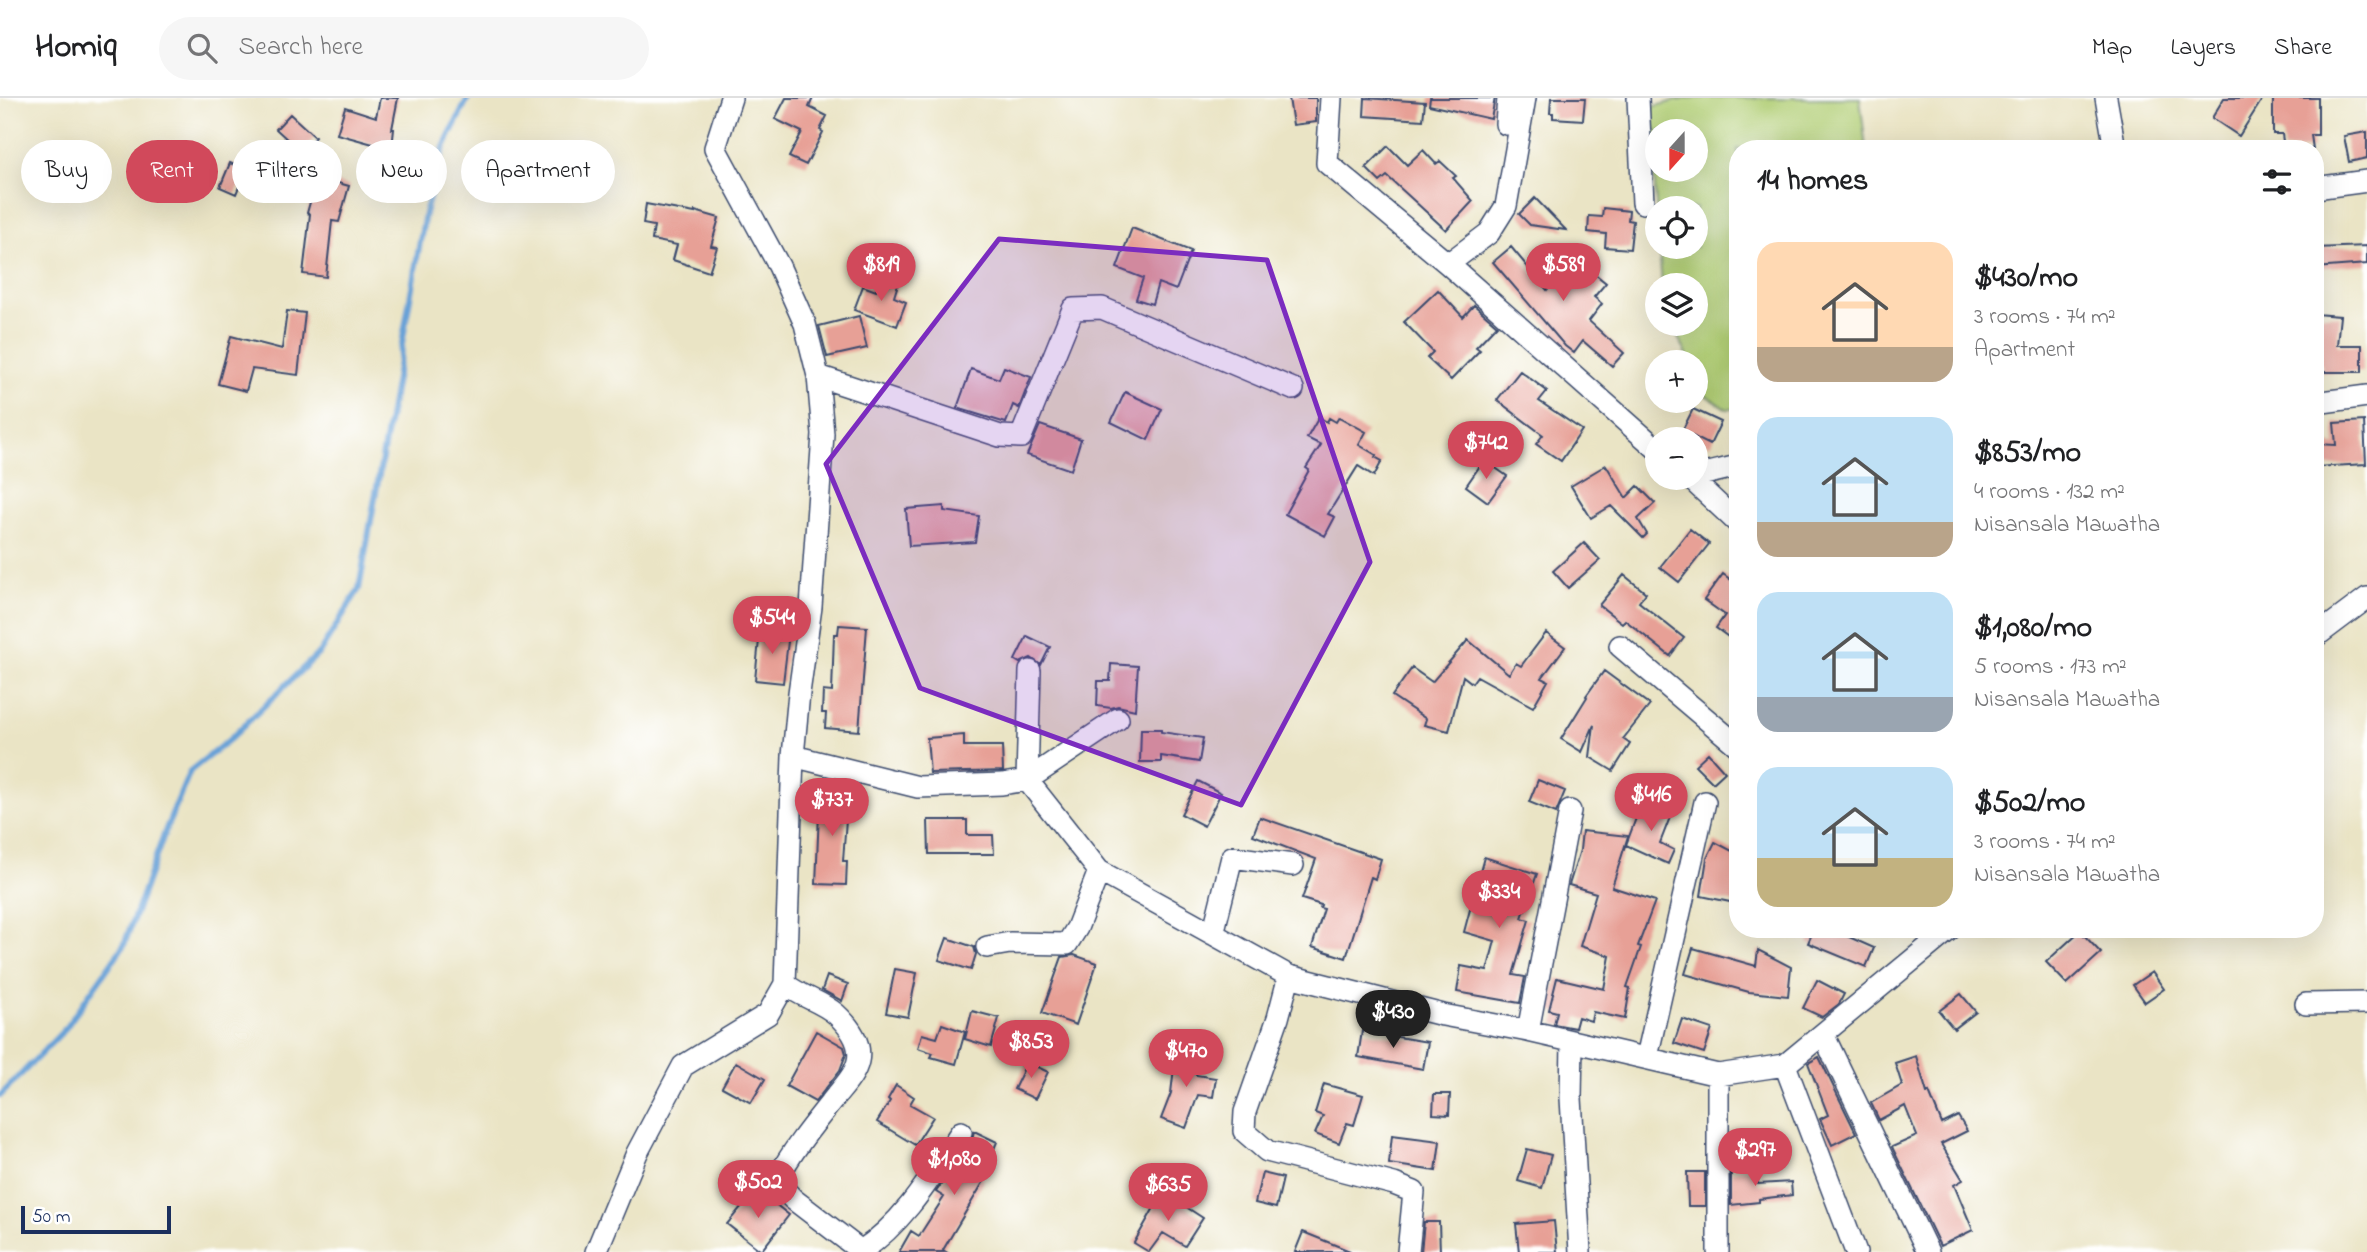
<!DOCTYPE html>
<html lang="en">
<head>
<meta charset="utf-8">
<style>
	body { margin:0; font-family:"Indie Flower",sans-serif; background:#f6f6f6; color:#202124; height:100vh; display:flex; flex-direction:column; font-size:26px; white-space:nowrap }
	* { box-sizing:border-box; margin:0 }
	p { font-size:23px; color:#757577 }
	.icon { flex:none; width:38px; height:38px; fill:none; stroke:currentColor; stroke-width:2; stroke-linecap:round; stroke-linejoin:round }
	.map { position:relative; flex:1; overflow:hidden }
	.panel { position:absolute; left:1729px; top:42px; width:595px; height:798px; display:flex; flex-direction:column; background:#fff; border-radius:28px; box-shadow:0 7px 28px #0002 }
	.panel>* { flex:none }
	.guide { position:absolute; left:21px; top:42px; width:665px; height:63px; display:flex; gap:14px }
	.needle { width:46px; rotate:201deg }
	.controls { position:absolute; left:1645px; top:21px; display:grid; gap:14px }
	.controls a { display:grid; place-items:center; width:63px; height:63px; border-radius:50%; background:#fff; box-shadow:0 7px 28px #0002; font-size:35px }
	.scale { position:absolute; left:21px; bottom:18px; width:150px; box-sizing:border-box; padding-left:7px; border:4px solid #1b2f5e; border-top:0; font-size:19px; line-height:24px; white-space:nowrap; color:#1b2f5e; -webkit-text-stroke:5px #fff; paint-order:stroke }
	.price { position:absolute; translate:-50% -60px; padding:0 16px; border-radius:24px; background:#d1495b; color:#fff; font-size:23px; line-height:46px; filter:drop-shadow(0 2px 4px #0008) }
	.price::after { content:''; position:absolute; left:50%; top:42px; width:21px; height:16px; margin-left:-10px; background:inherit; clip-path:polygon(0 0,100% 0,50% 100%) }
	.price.on { background:#222; color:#fff }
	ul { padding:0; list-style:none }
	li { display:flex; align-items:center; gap:21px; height:175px; padding:0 28px }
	li span { display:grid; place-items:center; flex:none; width:196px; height:140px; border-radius:21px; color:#555 }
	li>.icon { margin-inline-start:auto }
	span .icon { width:84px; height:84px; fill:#fffc; stroke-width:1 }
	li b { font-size:30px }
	h2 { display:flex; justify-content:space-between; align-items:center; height:84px; padding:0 28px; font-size:30px }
	.chip { padding:0 24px; border-radius:32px; background:#fff; box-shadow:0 7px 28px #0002; font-size:24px; line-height:63px }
	.chip.on { background:#d1495b; color:#fff }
	header { display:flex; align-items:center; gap:42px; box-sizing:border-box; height:98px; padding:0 35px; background:#fff; border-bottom:2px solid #e0e0e0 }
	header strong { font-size:33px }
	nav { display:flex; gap:38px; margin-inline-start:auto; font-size:24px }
	.search { width:490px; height:63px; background:#f6f6f6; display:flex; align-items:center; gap:18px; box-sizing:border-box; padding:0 24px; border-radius:38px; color:#757577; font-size:26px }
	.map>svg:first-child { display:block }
	.green { fill:#b1ce74; stroke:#667e69; stroke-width:2; fill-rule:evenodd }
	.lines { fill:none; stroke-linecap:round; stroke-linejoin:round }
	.stream { stroke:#68a1d7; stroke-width:6 }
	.building { fill:#e7a096 }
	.minor-casing { stroke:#3a4a6d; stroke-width:24 }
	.minor { stroke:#fff; stroke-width:21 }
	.marked { fill:#7b2cbf; fill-opacity:0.2; stroke:#7b2cbf; stroke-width:5; stroke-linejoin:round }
</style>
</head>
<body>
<header>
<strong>Homiq</strong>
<div class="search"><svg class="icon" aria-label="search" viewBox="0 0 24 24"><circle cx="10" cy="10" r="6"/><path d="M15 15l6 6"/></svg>Search here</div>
<nav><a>Map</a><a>Layers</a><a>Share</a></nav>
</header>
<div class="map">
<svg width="2367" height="1154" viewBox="0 0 2367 1154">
	<rect width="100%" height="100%" fill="#fff"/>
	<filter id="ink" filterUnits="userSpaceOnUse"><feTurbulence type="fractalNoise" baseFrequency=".0143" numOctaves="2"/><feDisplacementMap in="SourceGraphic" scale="14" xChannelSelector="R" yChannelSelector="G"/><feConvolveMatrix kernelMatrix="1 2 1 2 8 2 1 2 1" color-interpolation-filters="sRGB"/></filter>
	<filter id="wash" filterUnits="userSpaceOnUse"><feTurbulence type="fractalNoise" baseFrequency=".00686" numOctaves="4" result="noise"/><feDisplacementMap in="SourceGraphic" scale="28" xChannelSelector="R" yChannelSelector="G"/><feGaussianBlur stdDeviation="1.57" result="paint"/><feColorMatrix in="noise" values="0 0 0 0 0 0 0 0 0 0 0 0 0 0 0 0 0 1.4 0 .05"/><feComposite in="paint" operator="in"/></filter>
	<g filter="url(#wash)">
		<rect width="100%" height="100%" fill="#eae4c5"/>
		<path class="green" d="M1689,0h171l6,51h-128v260h-11l-28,-18 -3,-29h-5l-20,-38h25v-39h-34l-3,-38h37v-39h-39v12l-7,-113zM1657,33h39v39h-39z"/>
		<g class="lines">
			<path class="stream" d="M0,998l64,-66 60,-85 42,-116 24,-58 40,-32 90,-87 39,-63 66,-376 19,-66 24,-49"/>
		</g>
		<g id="blocks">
			<path class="building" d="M380,0h18l-6,31h2l-3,28 -19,-2 1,-11 -36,-10 8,-27 31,10z
				M786,0h27l-4,9 18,9 -7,14 3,2 -17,33 -17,-8 13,-25 -27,-13z
				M1289,0h27v24l-23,3z
				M1365,0l60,4 -2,18 -59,-4z
				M1430,0h65l-4,21 -62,-14z
				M1551,0h34l-2,22 -30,-2v-5h-3z
				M2224,0h39l-24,38 -27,-18z
				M2273,0h45v37h-7l2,14h-29l-2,-15h-9z
				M290,16l25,23 -14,15 -25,-23z
				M2367,34v26l-18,4 -5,-26z
				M1388,48l19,19 16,-15 13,14 4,-3 16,15 -3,2 20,23 -27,29 -59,-54 -7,6 -14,-14z
				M230,65l16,7 -10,24 -16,-7z
				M317,79l32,9 -10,36 -7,-1 -6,56 -23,-3 7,-60 -3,-1z
				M1535,100l31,32 -36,-5 -11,-11z
				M646,106l49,9v-2l24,7 -8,28 6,1 -8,25 -36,-12 4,-15 -25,-5 2,-14 -11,-2z
				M1603,110l26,3 -1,9 5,1 -3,28 -25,-2 1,-13 -18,-2 1,-16 13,1z
				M1132,130l59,23 -15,39 -18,-7 -6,21 -16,-5 7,-21 -26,-10z
				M2367,148v18l-52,4v-20z
				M1511,149l36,43 28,-32 31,25 -12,14 8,7 -13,17 35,32 -12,13 -29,-25 -9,12 -9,-7 -72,-84z
				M881,180l17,6 -4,13 12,5 -9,24 -43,-16 9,-24 13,5z
				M1438,192l25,27 11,-12 23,20 -21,22 4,3 -29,30 -24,-22 6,-6 -29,-30z
				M287,213l18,2 -7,62 -46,-6 -6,22 -28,-7 13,-48 51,13z
				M2315,216l25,2 -3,29h25v27h-40v-8h-7z
				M859,218l8,32 -40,9 -8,-31z
				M1004,269l27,10 -12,31 -6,-3 -7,18 -49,-15 14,-39 28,10z
				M1520,273l27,20 -8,10 43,29 -21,31 -25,-17 7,-9 -46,-35z
				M1125,294l37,17 -14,31 -37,-18z
				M1693,311l28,13 -11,23 -28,-14z
				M1319,319l8,5 2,-4 7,4 3,-5 27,15 -7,13 17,10 -1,2 7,4 -8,15 -16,-10 -30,48 7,3 -10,19 -40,-22 24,-44 -3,-2 15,-23 -14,-7z
				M2364,323l2,43 -51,3v-23l21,1 -2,-22z
				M1040,327l41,14 -10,31 -44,-15z
				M1484,362l23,16 -19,26 -22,-16z
				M1606,367l20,33 12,-12 17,17 -17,16 9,15 -4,4 -32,-32 -20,12 -20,-32z
				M944,408v5l35,5 -4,26 -66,4 -3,-37z
				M1690,431l19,15 -30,38 -19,-15z
				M1584,445l16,17 -32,28 -15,-17z
				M1723,476l15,11v59l-22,-16 9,-13 -21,-15z
				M1624,477l22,18 -7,9 45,36 -14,18 -45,-36 -3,3 -23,-18z
				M839,527l28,2 -8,104 -34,-3 1,-15h-4l1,-22 9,1 2,-58h4z
				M760,532l29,3 -6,50 -28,-3z
				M1546,535l19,14 -23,31 6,3 -15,26 -56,-31 -5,7 -9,-7 -14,55 -25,-6 2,-6 -34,-23 20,-28 20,14 36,-42 41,34 7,-11 5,3z
				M1027,538l23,11 -9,18 -10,-7 -11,5 -5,-3z
				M1111,566l27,2 -3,44 -17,-4 -7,2 -14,-2 1,-25h12z
				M1604,573l46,34 -27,34 7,5 -17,27 -23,-14 4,-32 -12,27 -21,-13 26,-42 -1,-1z
				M1141,631h20v3l42,6 -4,24 -38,-6v6h-21z
				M964,637v11h38l1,25 -73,2 -3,-35z
				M1708,655l17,19 -12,11 -18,-18z
				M1538,682l27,11 -9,22 -27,-11z
				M1198,683l23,12 -17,33 -23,-12z
				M820,691l28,2 -5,70h4l-1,24 -30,-1z
				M1642,704l30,10 -12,31 14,7 -6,14 -42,-19z
				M1260,719l121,42 -6,20 -4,-2 -25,81 -34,-11 12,-38 -4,-1 1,-3 -19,-6 14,-40 -63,-24z
				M928,722h39v15h26l1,19h-65z
				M1582,733l46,5 -16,51 43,14 -17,45 3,1 -14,40 3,1 -5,31 -32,-7 -2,9 -13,-4 -3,11 -21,-4 3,-12 -8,-2 8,-32 47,11 6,-33 -30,-10 16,-53 -27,-8 11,-35z
				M1715,744l23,12v38l-3,11 -34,-7 6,-38z
				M1484,759l53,17 -15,44 7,2 -16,55 12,2 -5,26 -63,-11 4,-26 26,5 8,-30 -31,-9z
				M1814,831h17l43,19 -8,19 -58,-24z
				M2080,833l21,22 -34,31 -21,-22z
				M947,840l27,9 2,7 -5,16 -32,-10z
				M1693,850l63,18 2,-16 33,17 -3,29 -39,-4 -64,-18z
				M1074,857l23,8 -21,62 -34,-12 20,-56z
				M895,871l22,4 -9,44 -22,-4z
				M2152,874l12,17 -19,13 -12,-17z
				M827,878l21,8 -6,17 -20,-11z
				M1817,882l27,14 -5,10 -17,13 -19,-9z
				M1961,896l15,18 -22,17 -15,-18z
				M972,913l27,7 -8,29 -26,-8z
				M1682,921l30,10 -8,24 -30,-10z
				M942,926l23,8 -9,32 -25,-7 2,-4 -15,-5 4,-14 15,4z
				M816,933l28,16 2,7 -6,16 -25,32 -29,-16z
				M1362,933l66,11 -5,27 -65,-12z
				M1176,953l22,3 -2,21 20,3 -3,19 -15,-2 -12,33 -25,-9 10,-26z
				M1916,958l11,37 2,-1 13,32 16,-8 9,15 -26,13 22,36 -9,5 19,45 -33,16 -48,-99 25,-11 -12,-30 -26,14 -8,-17 31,-18 -7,-22z
				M1819,959l37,76 -24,12 -12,-26 8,-4 -20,-52z
				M736,964l29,17 -14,24 -29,-16z
				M1027,964l21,10 -13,27 -21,-10z
				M1324,986l39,11 -9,30 -7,-2 -8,20 -24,-9 8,-18 -8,-3z
				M896,987l18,12 -4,7 23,13 -18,28 -38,-23 13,-21 -2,-2z
				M1434,996h16l-1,21 -16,-1z
				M974,1033l23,11 -16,37 3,2 -41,69 3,2h-47l12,-21 8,5 25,-39 -8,-5 36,-53z
				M1392,1037l48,6 -4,30 -47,-7z
				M1527,1051l24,6 -9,33 -24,-7z
				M1756,1070l2,16 33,-2 1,13 -33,4v3l-28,3v-34z
				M1687,1074h18v34h-17z
				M1262,1075l21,5 -7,30 -21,-5z
				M756,1091l33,26 -28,36 -34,-27z
				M1163,1094l40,26 -18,28 -22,-13 -14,19 -15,-9z
				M1554,1123l3,31h-38l-3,-28z
				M1424,1124h15l1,30h-19z
				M1303,1134l47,19v1h-55z"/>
		</g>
	</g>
	<g filter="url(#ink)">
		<use href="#blocks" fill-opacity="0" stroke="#3a4a6d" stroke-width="2"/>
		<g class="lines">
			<g class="minor-casing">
				<path id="minor" d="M1331,0l-4,65 121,101 209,185
					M1638,0l5,105
					M2106,0l9,51
					M1506,26l2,-26
					M2315,90l52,-7
					M1448,166l41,-31 17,-27 19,-108
					M818,278l182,60 21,1 52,-128 29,-1 191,81
					M2315,305l52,-7
					M1696,378l42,-10
					M1690,380l48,45
					M2315,539l52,-39
					M1620,548l118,100
					M793,658l125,31 84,-3 25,-4 72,91 190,105 154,39 85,16 190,44 67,-10 165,-136
					M1027,682l91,-61
					M1027,682l3,-109
					M1213,836l19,-77 61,8
					M987,849l23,-4 57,1 10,-16 22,-57
					M1289,878l-11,42 -33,94 -1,19 23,20 127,33 20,8 -6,60
					M785,886c16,13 36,17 51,30 13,12 26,29 22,47 -3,15 -17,28 -26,40 -20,25 -41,51 -56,80l17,18 68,52c44,-29 71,-76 100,-119
					M2306,906l61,-1
					M1528,933l42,-220
					M1823,936l105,218
					M1572,944l-1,56 9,154
					M1647,959l58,-255
					M1785,967l71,187
					M1718,977v177
					M596,1154l41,-99 46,-87 85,-52 17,-30 8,-228 6,-63 12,-86 12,-173 -5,-58 -13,-52 -26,-58 -64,-118 16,-50"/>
			</g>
			<use href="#minor" class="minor"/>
		</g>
	</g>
	<path class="marked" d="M999,141l268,21 103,302 -129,243 -321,-117 -94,-224z"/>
</svg>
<div class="controls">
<a><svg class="needle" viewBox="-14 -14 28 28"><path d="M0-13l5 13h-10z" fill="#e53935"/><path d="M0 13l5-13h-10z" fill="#757577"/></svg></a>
<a><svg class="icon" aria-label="locate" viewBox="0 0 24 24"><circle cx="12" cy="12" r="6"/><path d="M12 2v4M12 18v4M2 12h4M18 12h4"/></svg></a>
<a><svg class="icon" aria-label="layers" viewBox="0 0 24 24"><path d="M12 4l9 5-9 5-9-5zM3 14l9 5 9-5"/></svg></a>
<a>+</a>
<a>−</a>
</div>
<div class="scale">50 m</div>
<b class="price" style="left:881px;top:205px">$819</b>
<b class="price" style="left:1563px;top:205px">$589</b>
<b class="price" style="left:1486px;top:383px">$742</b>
<b class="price" style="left:772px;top:558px">$544</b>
<b class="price" style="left:1651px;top:735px">$416</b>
<b class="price" style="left:832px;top:740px">$737</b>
<b class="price" style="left:1499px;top:832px">$334</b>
<b class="price on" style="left:1393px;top:952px">$430</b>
<b class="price" style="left:1031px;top:982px">$853</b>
<b class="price" style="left:1186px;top:991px">$470</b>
<b class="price" style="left:1755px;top:1090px">$297</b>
<b class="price" style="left:954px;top:1099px">$1,080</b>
<b class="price" style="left:758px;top:1122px">$502</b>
<b class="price" style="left:1168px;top:1125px">$635</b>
<div class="guide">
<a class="chip">Buy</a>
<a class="chip on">Rent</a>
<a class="chip">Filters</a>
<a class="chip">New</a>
<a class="chip">Apartment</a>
</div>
<section class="panel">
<h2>14 homes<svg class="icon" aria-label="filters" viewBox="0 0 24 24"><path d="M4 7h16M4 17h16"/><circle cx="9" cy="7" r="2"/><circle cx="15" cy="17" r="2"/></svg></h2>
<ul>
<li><span style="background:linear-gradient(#ffd9b3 75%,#b9a48a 0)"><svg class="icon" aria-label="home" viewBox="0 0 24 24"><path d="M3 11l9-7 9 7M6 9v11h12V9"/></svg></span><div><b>$430/mo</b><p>3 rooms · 74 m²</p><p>Apartment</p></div></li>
<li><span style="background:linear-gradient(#bfe0f5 75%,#b9a48a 0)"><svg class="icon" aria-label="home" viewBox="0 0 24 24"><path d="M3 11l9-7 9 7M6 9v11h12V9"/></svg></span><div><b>$853/mo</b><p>4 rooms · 132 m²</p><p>Nisansala Mawatha</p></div></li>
<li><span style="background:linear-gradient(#bfe0f5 75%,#9aa5b1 0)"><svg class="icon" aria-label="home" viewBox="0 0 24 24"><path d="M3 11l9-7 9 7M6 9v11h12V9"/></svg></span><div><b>$1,080/mo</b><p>5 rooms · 173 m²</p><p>Nisansala Mawatha</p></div></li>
<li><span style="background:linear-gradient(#bfe0f5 65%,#c2b280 0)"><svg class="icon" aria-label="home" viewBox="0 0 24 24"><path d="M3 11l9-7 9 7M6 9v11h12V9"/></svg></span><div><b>$502/mo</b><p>3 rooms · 74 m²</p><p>Nisansala Mawatha</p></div></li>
</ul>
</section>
</div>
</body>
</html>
